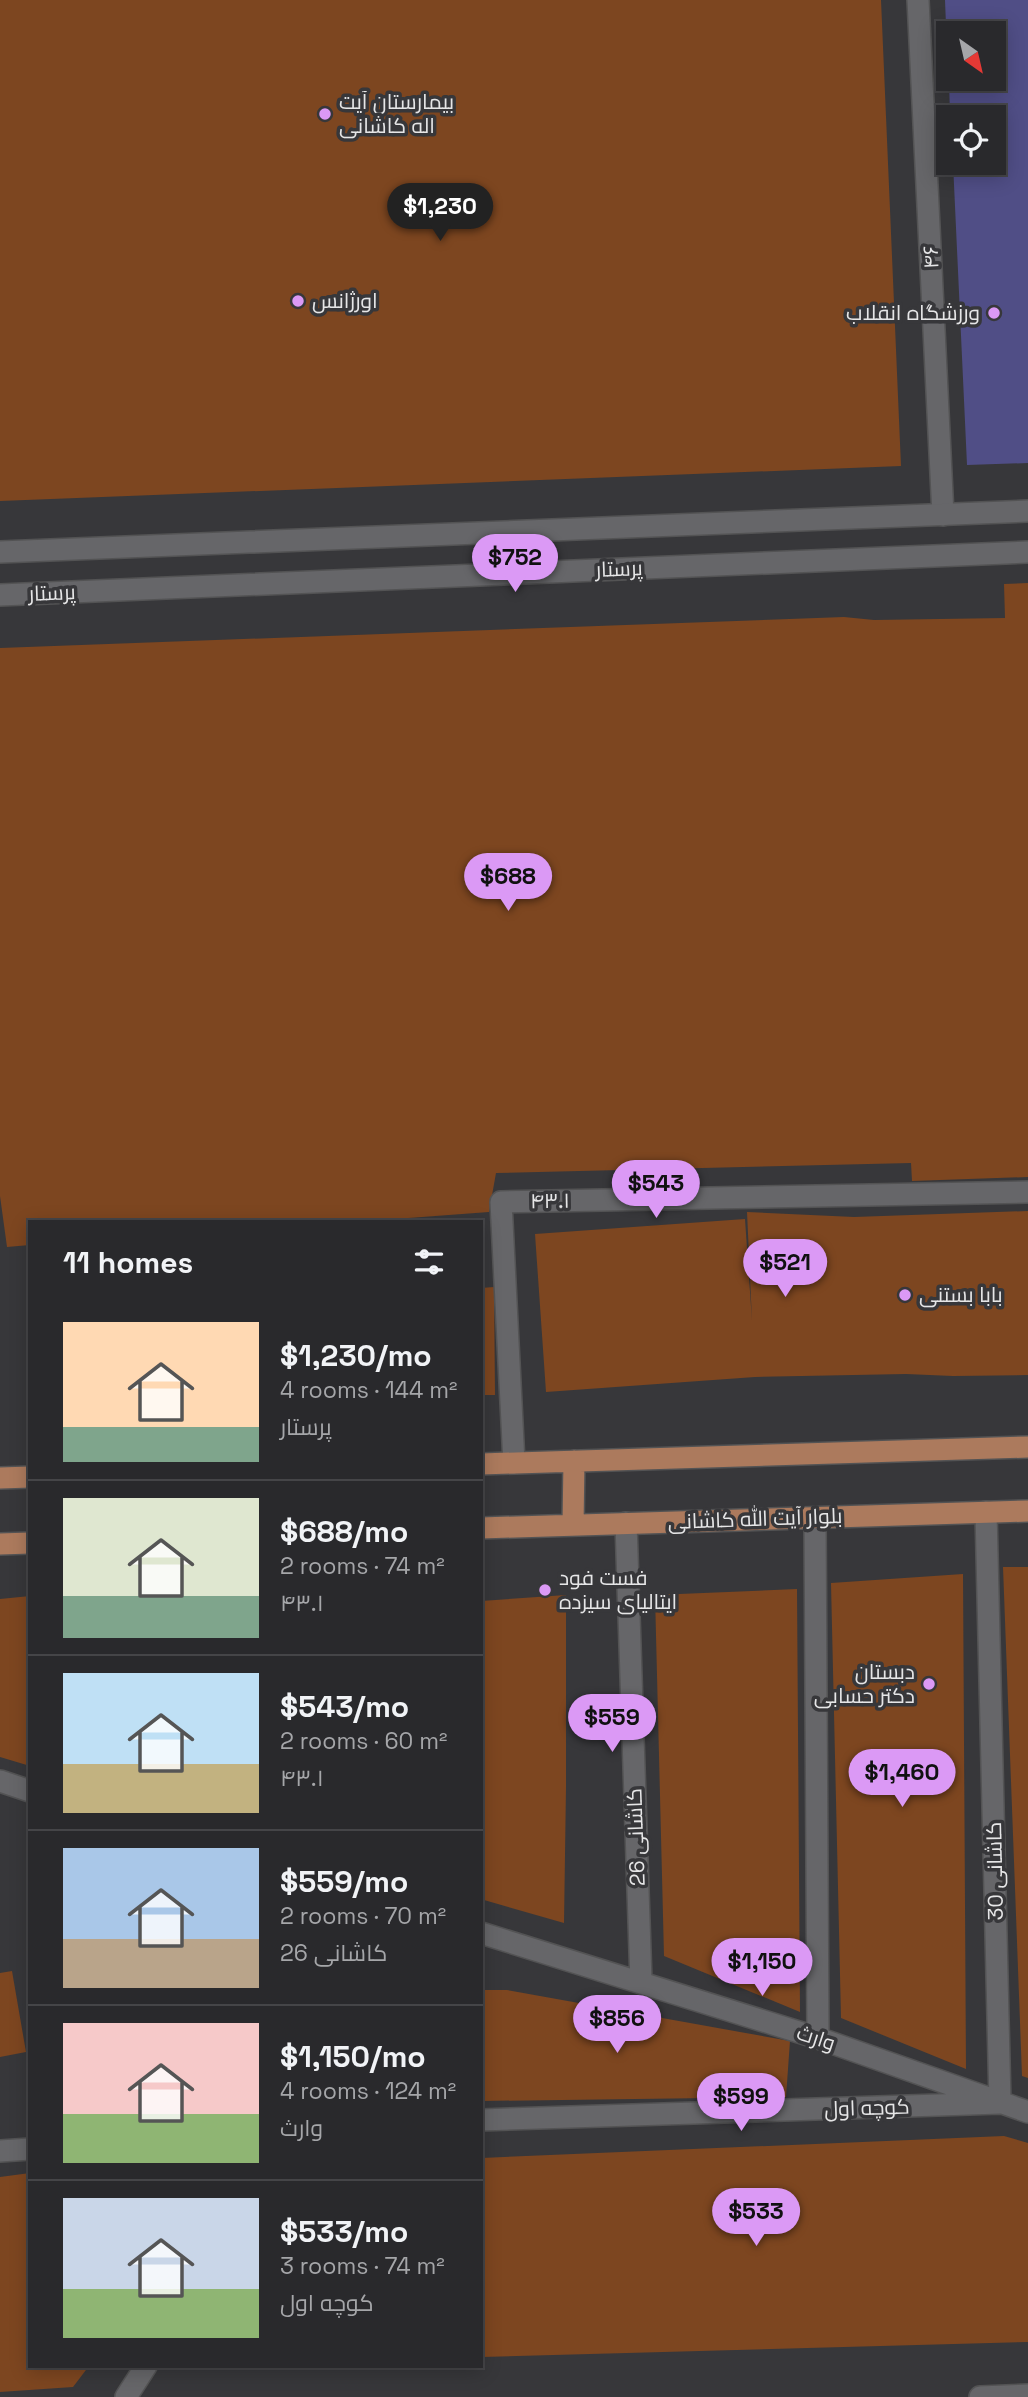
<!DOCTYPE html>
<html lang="en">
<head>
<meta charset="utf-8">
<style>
	body { margin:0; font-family:"Space Grotesk",Cairo,sans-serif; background:#353538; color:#f1f3f6; height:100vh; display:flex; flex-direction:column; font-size:26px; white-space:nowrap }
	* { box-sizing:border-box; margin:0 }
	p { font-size:23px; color:#a5a6a9 }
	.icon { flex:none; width:38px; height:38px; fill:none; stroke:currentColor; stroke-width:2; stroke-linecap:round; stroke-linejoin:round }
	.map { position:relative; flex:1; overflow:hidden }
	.sheet { position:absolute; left:28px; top:1220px; width:455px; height:1148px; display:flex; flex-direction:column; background:#29292c; border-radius:0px; box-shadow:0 4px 18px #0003,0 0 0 2px #454548 }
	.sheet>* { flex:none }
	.needle { width:46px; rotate:146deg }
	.buttons { position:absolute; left:936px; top:21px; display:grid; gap:14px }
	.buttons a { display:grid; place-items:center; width:70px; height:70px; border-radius:0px; background:#29292c; box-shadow:0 4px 18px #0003,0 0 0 2px #454548; font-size:35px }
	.price { position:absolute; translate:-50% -60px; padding:0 16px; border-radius:24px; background:#db99f5; color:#111; font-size:23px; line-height:46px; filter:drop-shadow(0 2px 4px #0008) }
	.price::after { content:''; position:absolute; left:50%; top:42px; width:21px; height:16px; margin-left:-10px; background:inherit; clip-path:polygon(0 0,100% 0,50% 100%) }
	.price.selected { background:#222; color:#fff }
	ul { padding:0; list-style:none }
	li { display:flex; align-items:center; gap:21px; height:175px; padding:0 35px }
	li+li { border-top:2px solid #454548 }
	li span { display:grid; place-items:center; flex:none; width:196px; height:140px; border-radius:0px; color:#555 }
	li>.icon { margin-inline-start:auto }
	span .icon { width:84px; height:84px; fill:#fffc; stroke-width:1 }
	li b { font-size:30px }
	h2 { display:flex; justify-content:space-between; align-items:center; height:84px; padding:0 35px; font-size:30px }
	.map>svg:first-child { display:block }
	.green { fill:#504e86 }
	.building { fill:#7d4620 }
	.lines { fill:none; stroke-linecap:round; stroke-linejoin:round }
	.minor-casing { stroke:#535354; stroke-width:24 }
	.secondary-casing { stroke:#535354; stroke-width:24 }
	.primary-casing { stroke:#535354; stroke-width:24 }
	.minor { stroke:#666669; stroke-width:21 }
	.secondary { stroke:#666669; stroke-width:21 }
	.primary { stroke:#ac7a5d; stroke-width:21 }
	.poi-dot { fill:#db99f5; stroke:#37373a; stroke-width:2.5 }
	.labels { text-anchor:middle; stroke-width:7; stroke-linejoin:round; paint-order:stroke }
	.poi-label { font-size:21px; fill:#e6e6e7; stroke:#37373a; text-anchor:start }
	.street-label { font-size:21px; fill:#e6e6e7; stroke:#37373a }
</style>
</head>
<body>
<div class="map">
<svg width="1028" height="2397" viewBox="0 0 1028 2397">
	<rect width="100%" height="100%" fill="#37373a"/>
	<path class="green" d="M945,0h83v463l-61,2 -14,-302h41v-46h-44l-1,-38h45v-46h-46v43z"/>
	<path class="building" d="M0,0h881l20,466 -901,35z
		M1028,583v594l-116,4 -1,-18 -415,10 -7,39 -134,10h-325v23l-23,2 -7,-51v-548l844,-31 30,3 131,-2 -1,-34z
		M1028,1211v164l-75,1 -47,-2 -151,3 -209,15 -11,-158 210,-15 7,102 -5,-109 107,5z
		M494,1287l1,108h-14v-107z
		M1003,1567h25v511l-6,-2z
		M963,1574l3,495 -125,-51 -10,-435z
		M797,1589l3,423 -136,-56 -9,-361z
		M566,1595v192l-2,136 -80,-23 -3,-89v-210z
		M30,1596v170l-30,-9v-158z
		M12,1971l14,81 -26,5v-84z
		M481,1990h26l283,51 -4,56 -305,4z
		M1004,2136l24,7v199l-547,15v-199z
		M30,2173v193h59l-16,21 -73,5v-215z"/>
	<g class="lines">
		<g class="minor-casing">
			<path id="minor" d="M918,0l25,515
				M514,1463l-13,-261 527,-10
				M815,1518l3,520
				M626,1523l15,459
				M0,1781l30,10
				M481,1933l337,105 210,74
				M481,2120l519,-17 -14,-591
				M0,2151l30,-2
				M126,2397l20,-31"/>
		</g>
		<g class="secondary-casing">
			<path id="secondary" d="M0,552l1028,-41
				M0,595l1028,-43
				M980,2397l48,-2"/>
		</g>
		<g class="primary-casing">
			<path id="primary" d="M481,1464l547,-17
				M0,1478l30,-1
				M573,1525l1,-64
				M481,1528l547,-17
				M0,1544l30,-1"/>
		</g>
		<use href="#minor" class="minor"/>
		<use href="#secondary" class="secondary"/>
		<use href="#primary" class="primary"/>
	</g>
	<g class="poi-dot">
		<circle cx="325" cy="114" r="7"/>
		<circle cx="298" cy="301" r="7"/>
		<circle cx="994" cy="313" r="7"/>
		<circle cx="905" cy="1295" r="7"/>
		<circle cx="545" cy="1590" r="7"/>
		<circle cx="929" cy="1684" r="7"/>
	</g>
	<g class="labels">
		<g class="poi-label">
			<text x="339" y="109">بیمارستان آیت<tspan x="339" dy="24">اله کاشانی</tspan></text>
			<text x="312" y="308">اورژانس</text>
			<text x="980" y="320" text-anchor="end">ورزشگاه انقلاب</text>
			<text x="919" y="1302">بابا بستنی</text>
			<text x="559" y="1585">فست فود<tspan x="559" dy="24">ایتالیای سیزده</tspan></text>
			<text x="915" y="1679" text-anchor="end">دبستان<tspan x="915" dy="24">دکتر حسابی</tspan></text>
		</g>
		<g class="street-label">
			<text transform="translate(931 257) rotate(-93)" y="7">۴۶</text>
			<text transform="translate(619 569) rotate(-2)" y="7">پرستار</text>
			<text transform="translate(52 593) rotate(-2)" y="7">پرستار</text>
			<text transform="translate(550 1201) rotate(-1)" y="7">۴۳.۱</text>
			<text transform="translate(755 1519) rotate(-2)" y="7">بلوار آیت الله کاشانی</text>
			<text transform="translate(636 1837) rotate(-92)" y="7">کاشانی 26</text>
			<text transform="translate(995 1871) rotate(-91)" y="7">کاشانی 30</text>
			<text transform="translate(816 2038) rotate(18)" y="7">وارث</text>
			<text transform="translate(867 2108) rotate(-2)" y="7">کوچه اول</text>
		</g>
	</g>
</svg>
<div class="buttons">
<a><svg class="needle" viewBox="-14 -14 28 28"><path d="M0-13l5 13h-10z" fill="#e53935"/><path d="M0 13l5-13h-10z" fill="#a5a6a9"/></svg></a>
<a><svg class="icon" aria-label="locate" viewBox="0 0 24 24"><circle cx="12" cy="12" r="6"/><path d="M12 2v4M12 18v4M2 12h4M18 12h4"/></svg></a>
</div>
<b class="price selected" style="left:440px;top:243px">$1,230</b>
<b class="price" style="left:515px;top:594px">$752</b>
<b class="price" style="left:508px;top:913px">$688</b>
<b class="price" style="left:656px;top:1220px">$543</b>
<b class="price" style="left:785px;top:1299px">$521</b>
<b class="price" style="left:612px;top:1754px">$559</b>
<b class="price" style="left:902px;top:1809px">$1,460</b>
<b class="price" style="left:762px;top:1998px">$1,150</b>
<b class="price" style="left:617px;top:2055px">$856</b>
<b class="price" style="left:741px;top:2133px">$599</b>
<b class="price" style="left:756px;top:2248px">$533</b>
<section class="sheet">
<h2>11 homes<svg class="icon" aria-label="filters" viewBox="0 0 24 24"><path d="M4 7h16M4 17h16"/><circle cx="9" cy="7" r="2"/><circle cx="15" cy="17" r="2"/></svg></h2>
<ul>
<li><span style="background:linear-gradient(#ffd9b3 75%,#7fa58c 0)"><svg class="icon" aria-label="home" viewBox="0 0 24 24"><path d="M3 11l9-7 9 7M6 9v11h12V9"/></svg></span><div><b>$1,230/mo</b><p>4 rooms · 144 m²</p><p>پرستار</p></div></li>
<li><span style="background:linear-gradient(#dfe7d0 70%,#7fa58c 0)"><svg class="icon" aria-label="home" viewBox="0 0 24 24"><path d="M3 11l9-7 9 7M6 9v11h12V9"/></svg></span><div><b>$688/mo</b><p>2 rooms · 74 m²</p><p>۴۳.۱</p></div></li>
<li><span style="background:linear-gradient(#bfe0f5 65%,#c2b280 0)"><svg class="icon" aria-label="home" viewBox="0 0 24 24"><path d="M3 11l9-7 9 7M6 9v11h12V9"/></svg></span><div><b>$543/mo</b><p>2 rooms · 60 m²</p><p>۴۳.۱</p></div></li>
<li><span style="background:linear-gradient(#a9c7e8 65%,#b9a48a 0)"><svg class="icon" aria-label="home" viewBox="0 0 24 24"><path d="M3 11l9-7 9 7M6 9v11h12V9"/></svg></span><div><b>$559/mo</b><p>2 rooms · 70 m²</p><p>کاشانی 26</p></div></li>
<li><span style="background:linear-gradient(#f6c9c9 65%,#8fb573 0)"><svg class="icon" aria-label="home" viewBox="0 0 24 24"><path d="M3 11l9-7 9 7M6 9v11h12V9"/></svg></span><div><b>$1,150/mo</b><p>4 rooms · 124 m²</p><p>وارث</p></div></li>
<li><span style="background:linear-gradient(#c9d6e8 65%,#8fb573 0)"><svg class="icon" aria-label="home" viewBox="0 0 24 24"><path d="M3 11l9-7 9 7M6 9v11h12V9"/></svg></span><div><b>$533/mo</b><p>3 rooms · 74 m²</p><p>کوچه اول</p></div></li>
</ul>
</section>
</div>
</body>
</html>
